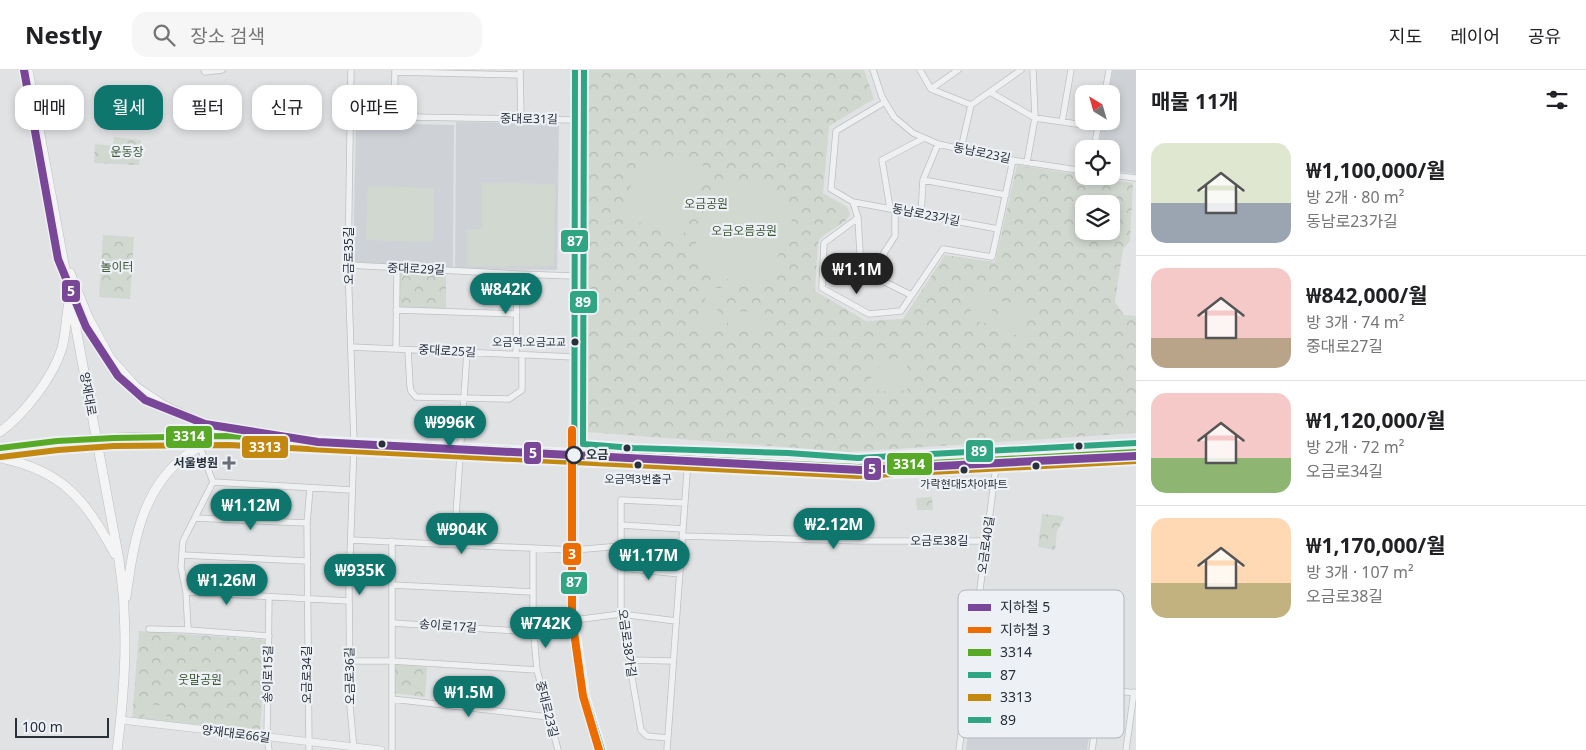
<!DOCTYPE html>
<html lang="ko">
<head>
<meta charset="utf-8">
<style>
	body { margin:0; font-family:"Noto Sans","Noto Sans KR",sans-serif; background:#f6f6f6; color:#202124; height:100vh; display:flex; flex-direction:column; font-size:19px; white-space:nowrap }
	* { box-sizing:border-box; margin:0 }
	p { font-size:16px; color:#757577 }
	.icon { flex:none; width:28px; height:28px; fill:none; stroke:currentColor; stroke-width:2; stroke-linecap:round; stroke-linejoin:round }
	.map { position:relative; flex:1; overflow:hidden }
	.panel { display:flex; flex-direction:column; background:#fff; width:450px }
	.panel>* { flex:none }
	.banner { position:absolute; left:15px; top:15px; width:475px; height:45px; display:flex; gap:10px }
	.needle { width:32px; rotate:323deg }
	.fabs { position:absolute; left:1075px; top:15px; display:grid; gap:10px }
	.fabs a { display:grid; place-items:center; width:45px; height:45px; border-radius:10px; background:#fff; box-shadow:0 2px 8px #0003; font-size:25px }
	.scale { position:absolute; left:15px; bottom:12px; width:94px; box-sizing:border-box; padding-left:5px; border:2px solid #28303c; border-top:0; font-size:14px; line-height:18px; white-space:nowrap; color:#28303c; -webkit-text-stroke:4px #edf0f4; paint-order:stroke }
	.price { position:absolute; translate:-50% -42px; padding:0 11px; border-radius:18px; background:#0f766e; color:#fff; font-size:16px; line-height:32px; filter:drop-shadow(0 1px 2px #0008) }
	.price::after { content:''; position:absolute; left:50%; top:30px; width:15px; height:11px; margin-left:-8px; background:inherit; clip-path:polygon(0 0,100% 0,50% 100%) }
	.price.selected { background:#222; color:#fff }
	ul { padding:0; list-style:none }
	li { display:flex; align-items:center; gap:15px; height:125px; padding:0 15px }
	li+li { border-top:1px solid #e0e0e0 }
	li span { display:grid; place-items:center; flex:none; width:140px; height:100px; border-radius:15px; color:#555 }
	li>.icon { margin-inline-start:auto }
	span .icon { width:60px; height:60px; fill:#fffc; stroke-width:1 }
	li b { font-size:21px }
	h2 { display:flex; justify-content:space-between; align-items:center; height:60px; padding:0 15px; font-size:21px }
	.tag { padding:0 18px; border-radius:15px; background:#fff; box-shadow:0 2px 8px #0003; font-size:18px; line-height:45px }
	.tag.selected { background:#0f766e; color:#fff }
	header { display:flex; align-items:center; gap:30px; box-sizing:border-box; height:70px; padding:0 25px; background:#fff; border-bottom:1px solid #e0e0e0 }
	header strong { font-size:24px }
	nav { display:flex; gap:28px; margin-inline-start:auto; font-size:18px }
	.search { width:350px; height:45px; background:#f6f6f6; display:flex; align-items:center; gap:12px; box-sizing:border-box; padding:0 18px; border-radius:15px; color:#757577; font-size:19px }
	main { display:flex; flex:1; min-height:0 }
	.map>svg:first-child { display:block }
	.built { fill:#ced2d7 }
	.park { fill:url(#park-crowns); fill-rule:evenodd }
	.garden { fill:#d1d8d0 }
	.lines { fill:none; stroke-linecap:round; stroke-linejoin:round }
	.minor-casing { stroke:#bec0c2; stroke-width:7 }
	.tertiary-casing { stroke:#bec0c2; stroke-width:8 }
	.primary-casing { stroke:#bcbfc2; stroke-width:10 }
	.minor { stroke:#eff0f1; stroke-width:5.5 }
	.tertiary { stroke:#eff0f1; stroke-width:7 }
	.secondary { stroke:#bec0c4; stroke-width:8 }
	.primary { stroke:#f4f4f5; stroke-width:9 }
	.secondary-bridge { stroke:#bec0c4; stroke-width:8 }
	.bus-1-casing { stroke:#edf0f4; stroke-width:10 }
	.bus-2-casing { stroke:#edf0f4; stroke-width:10 }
	.bus-3-casing { stroke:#edf0f4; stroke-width:10 }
	.bus-4-casing { stroke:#edf0f4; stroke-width:10 }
	.bus-1 { stroke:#58aa26; stroke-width:6 }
	.bus-2 { stroke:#30a582; stroke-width:6 }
	.bus-3 { stroke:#c3880f; stroke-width:6 }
	.bus-4 { stroke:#30a582; stroke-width:6 }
	.metro-1-casing { stroke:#edf0f4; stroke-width:11 }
	.metro-2-casing { stroke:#edf0f4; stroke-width:11 }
	.metro-1 { stroke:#794698; stroke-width:8 }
	.metro-2 { stroke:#ed6c00; stroke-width:8 }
	.bus-dot { fill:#28303c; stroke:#edf0f4; stroke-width:2 }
	.stop-dot { fill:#edf0f4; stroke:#28303c; stroke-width:2.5 }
	.poi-dot { fill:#686e77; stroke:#edf0f4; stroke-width:2 }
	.labels { text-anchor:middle; stroke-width:4.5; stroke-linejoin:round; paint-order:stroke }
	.bus-label { font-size:11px; fill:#28303c; stroke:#edf0f4 }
	.street-label { font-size:12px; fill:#28303c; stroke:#edf0f4 }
	.park-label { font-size:12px; fill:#3e5737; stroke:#edf0f4 }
	.stop-label { font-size:12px; font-weight:bold; fill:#28303c; stroke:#edf0f4; text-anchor:start }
	.poi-label { font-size:12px; font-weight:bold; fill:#28303c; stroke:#edf0f4; text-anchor:end }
	.key { fill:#edf0f4; stroke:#b2b6bd; stroke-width:1 }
	.key-label { font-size:14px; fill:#28303c }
	.line-badge { stroke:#edf0f4; stroke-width:2 }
	.badge-label { font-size:14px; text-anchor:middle; font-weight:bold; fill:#fff }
</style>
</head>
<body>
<header>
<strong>Nestly</strong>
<div class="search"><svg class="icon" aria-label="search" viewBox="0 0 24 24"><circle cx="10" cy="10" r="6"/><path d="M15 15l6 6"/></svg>장소 검색</div>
<nav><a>지도</a><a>레이어</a><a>공유</a></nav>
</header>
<main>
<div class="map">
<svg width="1136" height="680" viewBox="0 0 1136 680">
	<defs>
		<pattern id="park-crowns" width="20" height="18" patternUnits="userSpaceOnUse" patternTransform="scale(1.25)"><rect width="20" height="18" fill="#d1d8d0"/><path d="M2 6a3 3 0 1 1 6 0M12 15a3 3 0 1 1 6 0" fill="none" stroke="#b3bab4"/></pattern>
	</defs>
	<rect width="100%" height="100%" fill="#e0e2e4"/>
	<path class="built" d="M1113,0h23v104l-25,-4v-21h-13l5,-28h8v-27h-3z
		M456,52l103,1 -2,147 -102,-1z
		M356,53l98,2 -1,143 -100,-6z
		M976,607l120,15 -9,58h-121z"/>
	<path class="park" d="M588,0h276l10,29 -45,27 -6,67 24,14 3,7c-7,15 -25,14 -32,29l-3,48 51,30 37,-2 42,-64 50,7 22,-97 116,18 -3,58 -7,8 -8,53 9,13 12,1v117l-287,19 -261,-20zM1084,134h27v27h-27z
		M114,67l27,3 -2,25 -45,-2 1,-19 18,2z
		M103,165l31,2 -4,62 -31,-2z
		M399,201l47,1v38l-48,-1z
		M932,427l1,13h-16l-1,-12z
		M1043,444l19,2 2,2 -7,13 -2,19 -17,-3 4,-32z
		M139,561l128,9 -7,89 -128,-9z
		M394,594l33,3 -2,30 -31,-4z"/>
	<path class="garden" d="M639,85l64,9 2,12 -24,65 -58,-26z
		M746,109l17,2 27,23 4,11 -23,58 -12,10 -15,2 -35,-13 -14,-8 -2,-13 18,-45 15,-20z
		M482,113l73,1 -1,82h-47l-1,2 -14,-2h-25v-37h15z
		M368,116l66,2 -1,54 -67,-2z
		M706,218h19v16l-20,-1z
		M973,226l21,4 -5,24 -20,-4z
		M1000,231l28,5 -5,30 -28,-4z
		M700,239l18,1v17h-19z
		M728,241l37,1v17l-37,-1z
		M895,288h4l8,4v28c-15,1 -29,5 -39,-8 7,-12 13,-21 27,-24z
		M146,634l22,2 -2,14 -22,-2z"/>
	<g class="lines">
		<g class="minor-casing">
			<path id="minor" d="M204,0l1,2 17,-2
				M351,0l-3,195 6,178 -5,143 1,120 4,44
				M520,0l1,49
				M873,0l9,27 12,20 19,16 25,11 73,16 73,11
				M920,0l11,19 40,16
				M395,2l125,3
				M931,19l27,-19
				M990,22l45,26 63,9
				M1105,24l4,-24
				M885,32l-49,29 -5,58 22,13 5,16 -34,25 -2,45 47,26 32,-3 42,-62 49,8 21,-97
				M351,46l223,4
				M394,47l1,-47
				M1062,52l9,-52
				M961,79l10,-44 50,-35
				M1094,79l5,-28
				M1027,92l8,-44 -2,-48
				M1111,105l25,3
				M923,110l83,15
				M853,132l145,27
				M890,138l-8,-48 42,-22
				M921,145l2,-35 15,-36
				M858,148l3,52 50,25
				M348,195l169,9 57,2
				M884,212v-29l11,-17v-27
				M396,240l120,4
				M351,277l223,10
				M396,279l1,-80
				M408,280l2,36 1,5 5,6 93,2 13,-9v-35
				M516,285l1,-81
				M200,377l13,35
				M213,412l-30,59 -2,26 5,25 2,38 81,6
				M213,412l138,8
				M195,448l112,5
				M621,455l62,4
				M682,466l180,5h124
				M351,470l223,10 47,-4 60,7
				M392,471v209
				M454,475l13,-193
				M533,478v76l4,46 21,80
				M182,485l125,6
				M621,498l59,6
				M392,515l141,7
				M186,522l163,9
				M574,550l47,-6 55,7
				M392,553l142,9
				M149,559l39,1
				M629,590l44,1
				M350,591h42l145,9
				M392,629l157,18
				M668,668l-21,-2 -6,-6 -20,-116v-114l64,3
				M269,680l-2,-12 2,-140
				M309,680l-2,-227 3,-35
				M667,680l21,-291
				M959,680l38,-291
				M1092,680l9,-61 35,4
				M1126,680l8,-58"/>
		</g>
		<g class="tertiary-casing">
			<path id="tertiary" d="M121,650l260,30"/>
		</g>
		<g class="primary-casing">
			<path id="primary" d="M28,0l91,490c2,17 5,34 5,51 3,46 -1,93 -7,139
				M70,203l18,44 22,41 26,29 27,18 65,31
				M0,362c24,-18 53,-54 62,-84 4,-15 4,-31 7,-46
				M0,388c64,13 85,42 115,96
				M126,527c8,-58 17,-119 73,-150 9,-5 19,-7 29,-11"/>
		</g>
		<use href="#minor" class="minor"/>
		<use href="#tertiary" class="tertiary"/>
		<path class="secondary" d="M575,0l-1,550 11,75 17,55
			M132,366h104l622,31 278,-15
			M0,378l66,-8"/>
		<use href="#primary" class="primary"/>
		<path class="secondary-bridge" d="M66,370l66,-4"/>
		<g class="bus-1-casing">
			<path id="bus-1" d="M0,378l57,-7 57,-3 114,-2 630,31 278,-15"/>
		</g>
		<g class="bus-2-casing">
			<path id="bus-2" d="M575,0l-1,550 11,75 17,55"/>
		</g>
		<g class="bus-3-casing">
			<path id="bus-3" d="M1,387l57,-7 56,-4 114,-1 630,31 278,-15"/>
		</g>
		<g class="bus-4-casing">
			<path id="bus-4" d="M584,0l-1,374 50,4 155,5 70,5 278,-15"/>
		</g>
		<use href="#bus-1" class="bus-1"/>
		<use href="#bus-2" class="bus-2"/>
		<use href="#bus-3" class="bus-3"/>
		<use href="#bus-4" class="bus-4"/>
		<g class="metro-1-casing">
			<path id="metro-1" d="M24,0l34,189 28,68 32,49 27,24 60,24 113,18 543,28 275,-14"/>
		</g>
		<g class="metro-2-casing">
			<path id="metro-2" d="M572,360v188l11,78 16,54"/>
		</g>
		<use href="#metro-1" class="metro-1"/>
		<use href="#metro-2" class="metro-2"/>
	</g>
	<g class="bus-dot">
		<circle cx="575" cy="272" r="4.5"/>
		<circle cx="382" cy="374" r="4.5"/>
		<circle cx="1079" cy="376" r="4.5"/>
		<circle cx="627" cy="378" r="4.5"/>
		<circle cx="638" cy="395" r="4.5"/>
		<circle cx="1036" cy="396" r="4.5"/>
		<circle cx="964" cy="400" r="4.5"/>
	</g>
	<circle class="stop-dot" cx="574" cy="385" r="8"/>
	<path class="poi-dot" d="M226.5 385.5h5v5h5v5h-5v5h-5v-5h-5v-5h5z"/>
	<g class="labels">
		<g class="bus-label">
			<text x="566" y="276" text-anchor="end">오금역.오금고교</text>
			<text x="638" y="413">오금역3번출구</text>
			<text x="964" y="418">가락현대5차아파트</text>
		</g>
		<g class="street-label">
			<text transform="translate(529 49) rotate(1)" y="4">중대로31길</text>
			<text transform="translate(982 83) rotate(12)" y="4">동남로23길</text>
			<text transform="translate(926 145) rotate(11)" y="4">동남로23가길</text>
			<text transform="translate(349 186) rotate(-90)" y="4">오금로35길</text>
			<text transform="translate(416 199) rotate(2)" y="4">중대로29길</text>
			<text transform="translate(447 281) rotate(3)" y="4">중대로25길</text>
			<text transform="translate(88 324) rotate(80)" y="4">양재대로</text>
			<text x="939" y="475">오금로38길</text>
			<text transform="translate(986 475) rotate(-82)" y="4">오금로40길</text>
			<text transform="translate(448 556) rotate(4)" y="4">송이로17길</text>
			<text transform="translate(627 573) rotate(82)" y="4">오금로38가길</text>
			<text transform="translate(268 604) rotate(-89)" y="4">송이로15길</text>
			<text transform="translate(307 605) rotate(-90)" y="4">오금로34길</text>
			<text transform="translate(350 606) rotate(-91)" y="4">오금로36길</text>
			<text transform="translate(547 639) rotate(76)" y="4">중대로23길</text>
			<text transform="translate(236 664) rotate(7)" y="4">양재대로66길</text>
		</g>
		<g class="park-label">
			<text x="127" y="86">운동장</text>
			<text x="706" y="138">오금공원</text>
			<text x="744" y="165">오금오름공원</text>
			<text x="117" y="201">놀이터</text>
			<text x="200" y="614">웃말공원</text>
		</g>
		<g class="stop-label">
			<text x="586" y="389">오금</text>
		</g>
		<g class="poi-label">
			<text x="218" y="397">서울병원</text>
		</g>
	</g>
	<rect x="958" y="520" width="166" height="148" rx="8" class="key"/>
	<rect x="968" y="534" width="23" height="7" fill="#794698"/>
	<rect x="968" y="557" width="23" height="6" fill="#ed6c00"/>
	<rect x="968" y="579" width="23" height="7" fill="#58aa26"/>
	<rect x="968" y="602" width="23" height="6" fill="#30a582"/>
	<rect x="968" y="624" width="23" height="7" fill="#c3880f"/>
	<rect x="968" y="647" width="23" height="6" fill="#30a582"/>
	<g class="key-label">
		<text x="1000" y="542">지하철 5</text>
		<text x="1000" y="565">지하철 3</text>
		<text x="1000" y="587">3314</text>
		<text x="1000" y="610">87</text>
		<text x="1000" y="632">3313</text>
		<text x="1000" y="655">89</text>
	</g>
	<g class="line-badge">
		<rect x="560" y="159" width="29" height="24" rx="5" fill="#30a582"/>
		<rect x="61" y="209" width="20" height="24" rx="5" fill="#794698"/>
		<rect x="569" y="220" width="29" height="24" rx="5" fill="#30a582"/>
		<rect x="165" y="355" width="48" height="24" rx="5" fill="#58aa26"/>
		<rect x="241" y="365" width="48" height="24" rx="5" fill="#c3880f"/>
		<rect x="965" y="369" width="29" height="24" rx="5" fill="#30a582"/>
		<rect x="523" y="371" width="19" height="24" rx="5" fill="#794698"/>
		<rect x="886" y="382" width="47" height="24" rx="5" fill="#58aa26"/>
		<rect x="863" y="387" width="19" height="24" rx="5" fill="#794698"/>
		<rect x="562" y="472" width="20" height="24" rx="5" fill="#ed6c00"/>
		<rect x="560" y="501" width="28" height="24" rx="5" fill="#30a582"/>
	</g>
	<g class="badge-label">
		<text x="575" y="176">87</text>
		<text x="71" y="226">5</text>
		<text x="583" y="237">89</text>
		<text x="189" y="371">3314</text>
		<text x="265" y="382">3313</text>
		<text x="979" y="386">89</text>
		<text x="533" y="388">5</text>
		<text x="909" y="399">3314</text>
		<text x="872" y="404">5</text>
		<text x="572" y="489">3</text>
		<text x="574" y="517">87</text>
	</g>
</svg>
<div class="fabs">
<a><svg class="needle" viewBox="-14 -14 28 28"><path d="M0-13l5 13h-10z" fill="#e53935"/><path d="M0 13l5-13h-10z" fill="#757577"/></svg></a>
<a><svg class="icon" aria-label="locate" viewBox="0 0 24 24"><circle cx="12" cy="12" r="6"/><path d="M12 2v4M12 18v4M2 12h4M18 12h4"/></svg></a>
<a><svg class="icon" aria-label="layers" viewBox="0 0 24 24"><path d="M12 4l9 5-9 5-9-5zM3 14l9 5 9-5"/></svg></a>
</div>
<div class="scale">100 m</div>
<b class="price selected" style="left:857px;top:225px">₩1.1M</b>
<b class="price" style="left:506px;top:245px">₩842K</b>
<b class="price" style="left:450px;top:378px">₩996K</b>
<b class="price" style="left:251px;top:461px">₩1.12M</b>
<b class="price" style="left:834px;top:480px">₩2.12M</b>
<b class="price" style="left:462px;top:485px">₩904K</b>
<b class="price" style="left:649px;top:511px">₩1.17M</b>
<b class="price" style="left:360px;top:526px">₩935K</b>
<b class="price" style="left:227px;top:536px">₩1.26M</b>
<b class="price" style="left:546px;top:579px">₩742K</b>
<b class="price" style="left:469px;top:648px">₩1.5M</b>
<div class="banner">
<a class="tag">매매</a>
<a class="tag selected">월세</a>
<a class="tag">필터</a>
<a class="tag">신규</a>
<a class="tag">아파트</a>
</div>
</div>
<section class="panel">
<h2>매물 11개<svg class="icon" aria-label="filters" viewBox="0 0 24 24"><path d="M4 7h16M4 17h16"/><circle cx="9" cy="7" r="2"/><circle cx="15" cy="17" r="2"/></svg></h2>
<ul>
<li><span style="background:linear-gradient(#dfe7d0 60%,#9aa5b1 0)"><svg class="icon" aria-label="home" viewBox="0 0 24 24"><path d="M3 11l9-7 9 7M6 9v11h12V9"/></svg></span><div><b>₩1,100,000/월</b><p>방 2개 · 80 m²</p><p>동남로23가길</p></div></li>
<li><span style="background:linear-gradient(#f6c9c9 70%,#b9a48a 0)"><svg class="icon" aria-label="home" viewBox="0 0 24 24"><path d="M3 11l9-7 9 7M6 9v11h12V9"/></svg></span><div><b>₩842,000/월</b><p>방 3개 · 74 m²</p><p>중대로27길</p></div></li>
<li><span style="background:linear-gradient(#f6c9c9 65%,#8fb573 0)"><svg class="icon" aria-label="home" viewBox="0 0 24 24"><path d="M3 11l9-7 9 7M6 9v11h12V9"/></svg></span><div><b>₩1,120,000/월</b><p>방 2개 · 72 m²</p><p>오금로34길</p></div></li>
<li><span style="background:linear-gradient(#ffd9b3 65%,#c2b280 0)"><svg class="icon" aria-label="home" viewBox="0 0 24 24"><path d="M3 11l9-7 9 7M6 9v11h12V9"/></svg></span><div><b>₩1,170,000/월</b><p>방 3개 · 107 m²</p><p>오금로38길</p></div></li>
</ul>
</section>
</main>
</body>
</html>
